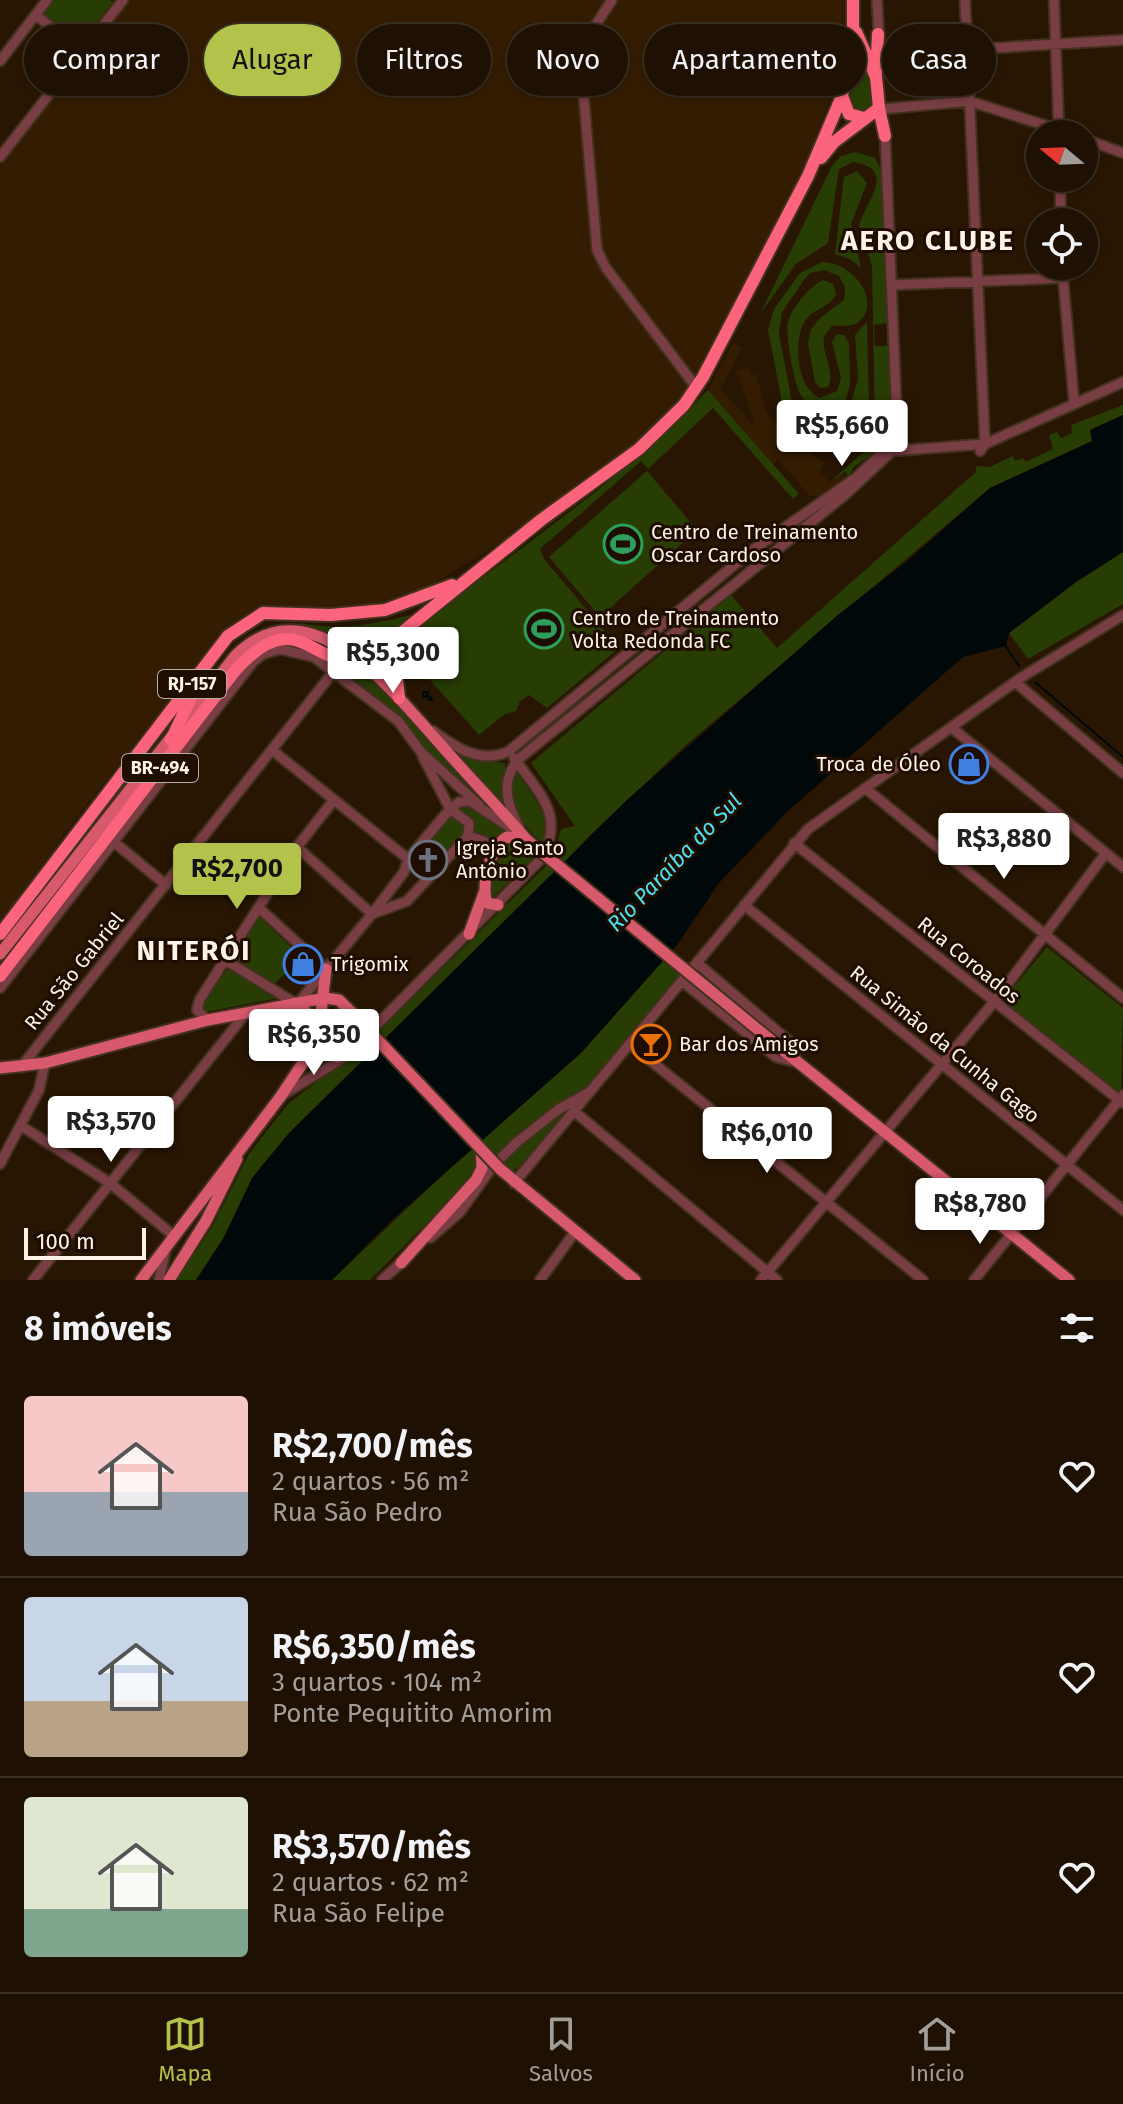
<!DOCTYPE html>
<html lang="pt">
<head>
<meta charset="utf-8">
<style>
	body { margin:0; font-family:"Fira Sans",sans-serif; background:#26190c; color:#f1f3f6; height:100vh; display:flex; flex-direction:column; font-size:30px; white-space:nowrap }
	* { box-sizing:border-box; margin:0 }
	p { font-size:26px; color:#a19d99 }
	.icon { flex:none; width:44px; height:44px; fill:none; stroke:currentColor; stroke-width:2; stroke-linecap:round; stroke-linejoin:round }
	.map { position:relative; height:1280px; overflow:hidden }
	.side { display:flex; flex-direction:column; background:#1e1002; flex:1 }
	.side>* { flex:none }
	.banner { position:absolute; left:24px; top:24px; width:1076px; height:72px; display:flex; gap:16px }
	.needle { width:52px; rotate:289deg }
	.buttons { position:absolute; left:1026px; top:120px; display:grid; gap:16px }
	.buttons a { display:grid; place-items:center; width:72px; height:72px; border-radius:50%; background:#1e1002; box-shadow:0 2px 6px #0004,0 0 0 2px #3c3024; font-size:40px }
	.scale { position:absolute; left:24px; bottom:20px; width:122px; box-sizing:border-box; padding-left:8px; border:4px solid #fdf3e9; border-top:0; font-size:22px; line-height:28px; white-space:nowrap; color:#fdf3e9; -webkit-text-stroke:6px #1e0d00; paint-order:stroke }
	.price { position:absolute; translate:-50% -68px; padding:0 18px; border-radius:8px; background:#fff; color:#222; font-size:26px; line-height:52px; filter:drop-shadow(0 2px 4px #0008) }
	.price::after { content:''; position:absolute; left:50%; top:48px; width:24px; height:18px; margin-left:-12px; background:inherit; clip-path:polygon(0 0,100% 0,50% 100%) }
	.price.selected { background:#b3c24b; color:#111 }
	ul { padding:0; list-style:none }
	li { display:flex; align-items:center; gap:24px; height:200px; padding:0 24px }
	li+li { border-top:2px solid #3c3024 }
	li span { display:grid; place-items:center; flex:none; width:224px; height:160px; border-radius:8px; color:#555 }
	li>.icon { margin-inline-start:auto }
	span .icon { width:96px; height:96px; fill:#fffc; stroke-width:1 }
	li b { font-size:34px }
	h2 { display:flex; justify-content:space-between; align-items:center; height:96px; padding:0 24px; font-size:34px }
	.tag { padding:0 28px; border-radius:36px; background:#1e1002; box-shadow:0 2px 6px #0004,0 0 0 2px #3c3024; font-size:28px; line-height:72px }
	.tag.selected { background:#b3c24b; color:#111 }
	.menu { display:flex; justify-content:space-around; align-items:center; height:112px; border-top:2px solid #3c3024; background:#1e1002; font-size:22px; color:#a19d99 }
	.menu a { display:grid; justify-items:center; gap:4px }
	.menu .selected { color:#b3c24b }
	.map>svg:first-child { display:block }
	.built { fill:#331c01 }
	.green { fill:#283d04 }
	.water { fill:#00080a }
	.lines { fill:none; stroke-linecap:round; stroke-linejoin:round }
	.stream { stroke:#00080a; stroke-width:2 }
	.minor-casing { stroke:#42311e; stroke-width:13 }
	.major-casing { stroke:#42311e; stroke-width:15 }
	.highway-casing { stroke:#42311e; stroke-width:16 }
	.minor { stroke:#793d44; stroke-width:9 }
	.major { stroke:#d7596b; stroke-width:11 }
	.highway { stroke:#fc647b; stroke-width:12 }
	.major-bridge-casing { stroke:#42311e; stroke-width:15; stroke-linecap:butt }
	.major-bridge { stroke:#d7596b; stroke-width:11 }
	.labels { text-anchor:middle; stroke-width:6; stroke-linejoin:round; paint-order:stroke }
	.shield { fill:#1e0d00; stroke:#baaea3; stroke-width:2 }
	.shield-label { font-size:18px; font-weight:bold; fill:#fdf3e9 }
	.poi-label { font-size:20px; fill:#fdf3e9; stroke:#1e0d00; text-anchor:start }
	.street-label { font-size:20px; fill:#fdf3e9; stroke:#1e0d00 }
	.water-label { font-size:22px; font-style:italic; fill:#4be0f2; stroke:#1e0d00 }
	.district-label { font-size:28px; font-weight:bold; letter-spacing:2px; fill:#fdf3e9; stroke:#1e0d00 }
</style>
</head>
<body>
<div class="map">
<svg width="1123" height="1280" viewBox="0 0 1123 1280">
	<rect width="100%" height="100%" fill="#281602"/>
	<path class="built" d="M130,0h714v37l-8,46 -34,90 -99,193 -25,37 -38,38 -137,100 -76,47 -21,10 -45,9 -95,1 -14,3 -23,15 -149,187 -80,109v-756z
		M733,343l9,5 -21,41 31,35 2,-3 -18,-50 11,-3 5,7 4,-1 10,38 17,18 -2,3 43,30 -4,8 9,11 14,-8 5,7 -28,16 -11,-2 -31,-35 -5,4 -65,-74z"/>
	<path class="green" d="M52,0h58l3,2 -33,41 -38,-30z
		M859,48c9,19 19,41 11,62l-13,4 -8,-10z
		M855,152l20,6 6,12 7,153 -14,2 1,21h13c1,32 11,78 -13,105 -10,11 -22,11 -26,27l-4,-6 -15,10 39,-35 6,-18 -3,-164 -13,-39c4,-21 41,-57 -6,-64l-14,7 -11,74 -32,21 -36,50 72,-148 9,-10z
		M857,171l10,12 -16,41 10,44 -11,-9 -15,-5 9,-77z
		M822,262c34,0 61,44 35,61 -8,5 -17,1 -25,3l-8,10c-3,18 12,35 4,51l-8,1 -5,-6 -7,-39 3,-14 10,-12 23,-17 1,-13 -6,-11 -15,-6 -14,3 -6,7 -22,32 -3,22 13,68 46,38 1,4 -4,5 -52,-42 -15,-77 6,-21 26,-36z
		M823,280l10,4 3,10c-6,13 -20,14 -29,24 -15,19 -11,71 13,80l17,-7 4,-13 -9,-36 5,-8 7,1 5,8 1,41 -9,34 10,12 16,2 -5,12 -10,8c-6,-33 -35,-32 -51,-57 -7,-10 -16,-62 -13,-73 4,-14 22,-37 35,-42z
		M867,322l2,90 -10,10 -8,-4 -2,-9 9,-29 -3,-45z
		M708,390l91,104 -6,5 -80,-91 -65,61 -7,-8 -101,88 4,10 75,89 -72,60 -18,-13 -9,6 -4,10 -11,3 -26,21 -56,-63 -22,4 1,-23 10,-19c98,-83 208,-149 296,-244z
		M1123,405v10l-33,15 3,11 -103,47 -304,257 -98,92 -22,26 -12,-10 7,-24 14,-3 -44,-63 200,-168 46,53 199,-176v-6l14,1 23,-11 2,5 8,-3 3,4 27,-13 -4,-14 8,-3 4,6 11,-5 -1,-8z
		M647,471l50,59 -97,87 -51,-60z
		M1123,552v52l-95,55 -19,-26 67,-51z
		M416,614l-49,39h-11l-9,-14 -47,-13v-3c40,9 77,0 116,-9z
		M279,641c21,7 61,29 81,24l43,40 75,86 -4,5 -47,-42 -21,-31 -96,-71 -25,-7 -18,4 -19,12z
		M451,749l25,11 29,3 1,46z
		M518,774c14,21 36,44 25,69 -22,-18 -34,-39 -30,-68z
		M465,805h5l41,27 -13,5 -8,10 -6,-11 -12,-3 1,-11 -17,-13z
		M450,812l19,14 -18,28 -22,-17z
		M518,844l17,12 -42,41 -4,-8 9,-37 7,-7z
		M547,865l10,8 -172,167 -7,-8z
		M259,917l43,40 -28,27 -41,-27z
		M1047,947l76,61 -2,87 -116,-91 2,-9z
		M663,961l18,14 -94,112 -47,31 -44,39 -15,-17 100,-87z
		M228,969l6,2 44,27 -74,14 -3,-8z
		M337,1020l14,1 13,12 -23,20 -12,-2 -7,-12 3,-10z
		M371,1039l7,8 -88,85 -30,36 -37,71 -27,41h-19l35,-53 37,-73 39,-50z
		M574,1106l-50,58 -12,7 -11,-9 49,-43z
		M472,1147l16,17 -41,52 -6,-7 -71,71h-38z"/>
	<path class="water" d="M1123,415v137l-47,30 -67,51 -3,13 -43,11 -175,154 -69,72 -42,62 -96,108 -188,166 -61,61h-136l27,-41 29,-61 38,-46 338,-333 211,-185 67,-52 84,-74 102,-47 -2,-11z"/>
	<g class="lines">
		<path class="stream" d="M1004,644l15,22
			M1035,682l88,75
			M425,697l3,-4
			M426,697l2,-2
			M428,697h3l1,3h-3z
			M423,698v-6h6"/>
		<g class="minor-casing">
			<path id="minor" d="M612,0l-23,35 -8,30 16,185 9,18 90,119
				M877,0l2,38
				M965,0l20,444 -5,7
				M1054,0l5,133
				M36,15l46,37
				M880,55l243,-15
				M0,61l47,-61
				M883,109l86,-8 103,33
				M1084,139l39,14
				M0,157l123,-157
				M1060,178l1,44
				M1062,266l12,136
				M892,285l170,-7
				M892,451l93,-7 138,-62
				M1015,682l108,91
				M952,728l171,139
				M433,731c22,16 47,34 76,20l241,-199 107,-75 33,-32
				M272,750l136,109
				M423,757l27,52 19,14 -1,13
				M865,788l258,210
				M519,827c-13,-24 -19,-48 1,-69l326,-264 46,-43 4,-54 -11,-265
				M468,836l16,5 6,18
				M114,842l52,43
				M794,843l329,260
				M297,847l75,67 35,-13 61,-65
				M744,905l379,305
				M259,908l67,61
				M225,960l70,43
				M698,964l92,78
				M683,982l93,75 23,6
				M0,988l253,-326 10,-8 17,-5 34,8 84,64 23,31 59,54
				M299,1002l73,-88 32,-42 4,-13 42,-50 9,-7 11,-1 45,30
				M208,1020l-11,-10 3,-11 97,-152 36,-46
				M631,1045l292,235
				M21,1067l313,-396
				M284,1094l61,-37 194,-196c29,-43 0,-68 -25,-103
				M575,1112l202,168
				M23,1127l87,56 64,53
				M0,1164l39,-74 6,-27
				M514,1183l294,-354 214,-152 101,-62
				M430,1238l30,-26 33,-46 24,-24 42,-33 29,-16
				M33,1280l213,-267
				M159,1280l6,-27
				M382,1280l21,-19
				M540,1280l35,-48
				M761,1280l233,-278 112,-149
				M974,1280l149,-185"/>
		</g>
		<g class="major-casing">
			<path id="major" d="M498,905l-11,-2c-6,-18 3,-56 20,-66l20,3
				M469,934l15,-41
				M0,954l236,-299c75,-73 157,37 205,90 28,32 58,63 86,95
				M295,1003l17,14 11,34 14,6 11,-3
				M321,1026l16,-11 15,-3
				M784,1051l285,229
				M0,1068l45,-5 163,-43 117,-22 14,2 17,17
				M500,1169l135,111
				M401,1263l75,-83 6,-12 -1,-19
				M141,1280l140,-184 37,-56 8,-71
				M169,1280l37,-59 31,-62"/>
		</g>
		<g class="highway-casing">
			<path id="highway" d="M876,74l2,-40
				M842,96l7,18 15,4
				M879,108l6,28
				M821,158l13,-16 45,-34 -3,-31 -20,-45
				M399,698l-4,-37 10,-29
				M171,740l23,-49
				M0,934l228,-298 35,-23 68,2 54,-5 67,-25
				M0,976l234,-304c69,-78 80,11 140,-17l167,-135 98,-71 45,-44 19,-28 105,-201 34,-80 11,-55v-41"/>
		</g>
		<use href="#minor" class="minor"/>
		<use href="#major" class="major"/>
		<use href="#highway" class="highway"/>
		<g class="major-bridge-casing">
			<path id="major-bridge" d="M527,840l257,211
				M356,1017l144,152"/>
		</g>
		<use href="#major-bridge" class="major-bridge"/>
	</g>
	<defs>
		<g id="stadium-ring" transform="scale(2)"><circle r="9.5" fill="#1e0d00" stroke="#2e9e5b" stroke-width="1.5"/><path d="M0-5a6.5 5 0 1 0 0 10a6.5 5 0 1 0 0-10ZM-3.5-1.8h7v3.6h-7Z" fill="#2e9e5b"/></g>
		<g id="shop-ring" transform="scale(2)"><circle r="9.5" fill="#1e0d00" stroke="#3f7fe0" stroke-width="1.5"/><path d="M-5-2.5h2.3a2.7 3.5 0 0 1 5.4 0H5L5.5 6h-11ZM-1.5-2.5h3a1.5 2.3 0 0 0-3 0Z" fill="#3f7fe0"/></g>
		<g id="church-ring" transform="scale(2)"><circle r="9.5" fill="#1e0d00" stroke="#6b7280" stroke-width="1.5"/><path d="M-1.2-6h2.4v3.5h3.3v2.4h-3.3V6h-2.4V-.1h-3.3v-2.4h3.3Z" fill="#6b7280"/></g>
		<g id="bar-ring" transform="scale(2)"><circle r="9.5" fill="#1e0d00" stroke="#e8710a" stroke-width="1.5"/><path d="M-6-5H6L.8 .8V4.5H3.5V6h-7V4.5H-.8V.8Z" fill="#e8710a"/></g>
	</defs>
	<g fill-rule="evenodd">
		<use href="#stadium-ring" x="623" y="544"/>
		<use href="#stadium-ring" x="544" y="629"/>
		<use href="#shop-ring" x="969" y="764"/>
		<use href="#church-ring" x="428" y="860"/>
		<use href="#shop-ring" x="303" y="964"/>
		<use href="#bar-ring" x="651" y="1044"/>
	</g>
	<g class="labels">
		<g class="shield">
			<rect x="158" y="670" width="68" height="28" rx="6"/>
			<rect x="122" y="754" width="76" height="28" rx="6"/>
		</g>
		<g class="shield-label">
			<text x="192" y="690">RJ-157</text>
			<text x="160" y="774">BR-494</text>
		</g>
		<g class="poi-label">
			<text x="651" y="539">Centro de Treinamento<tspan x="651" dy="23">Oscar Cardoso</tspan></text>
			<text x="572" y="625">Centro de Treinamento<tspan x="572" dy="23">Volta Redonda FC</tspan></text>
			<text x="941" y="771" text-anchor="end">Troca de Óleo</text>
			<text x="456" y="855">Igreja Santo<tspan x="456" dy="23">Antônio</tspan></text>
			<text x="331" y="971">Trigomix</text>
			<text x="679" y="1051">Bar dos Amigos</text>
		</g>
		<g class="street-label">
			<text transform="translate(969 960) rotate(39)" y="7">Rua Coroados</text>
			<text transform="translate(74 971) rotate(-51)" y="7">Rua São Gabriel</text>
			<text transform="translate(945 1044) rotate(39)" y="7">Rua Simão da Cunha Gago</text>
		</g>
		<g class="water-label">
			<text transform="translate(674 862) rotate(-46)" y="8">Rio Paraíba do Sul</text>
		</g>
		<g class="district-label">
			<text x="928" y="250">AERO CLUBE</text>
			<text x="194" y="960">NITERÓI</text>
		</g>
	</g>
</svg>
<div class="buttons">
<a><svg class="needle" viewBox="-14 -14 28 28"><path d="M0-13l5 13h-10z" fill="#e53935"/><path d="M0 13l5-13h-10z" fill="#a19d99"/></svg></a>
<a><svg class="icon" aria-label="locate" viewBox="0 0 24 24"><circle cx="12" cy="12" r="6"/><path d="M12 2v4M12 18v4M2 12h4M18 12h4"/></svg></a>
</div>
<div class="scale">100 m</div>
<b class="price" style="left:842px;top:468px">R$5,660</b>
<b class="price" style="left:393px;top:695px">R$5,300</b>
<b class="price" style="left:1004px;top:881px">R$3,880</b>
<b class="price selected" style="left:237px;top:911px">R$2,700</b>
<b class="price" style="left:314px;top:1077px">R$6,350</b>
<b class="price" style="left:111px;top:1164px">R$3,570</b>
<b class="price" style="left:767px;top:1175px">R$6,010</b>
<b class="price" style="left:980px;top:1246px">R$8,780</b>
<div class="banner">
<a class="tag">Comprar</a>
<a class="tag selected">Alugar</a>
<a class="tag">Filtros</a>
<a class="tag">Novo</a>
<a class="tag">Apartamento</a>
<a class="tag">Casa</a>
</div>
</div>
<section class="side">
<h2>8 imóveis<svg class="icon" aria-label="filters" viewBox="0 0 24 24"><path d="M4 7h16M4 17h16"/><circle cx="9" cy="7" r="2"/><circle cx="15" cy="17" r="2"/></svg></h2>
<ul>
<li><span style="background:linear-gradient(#f6c9c9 60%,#9aa5b1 0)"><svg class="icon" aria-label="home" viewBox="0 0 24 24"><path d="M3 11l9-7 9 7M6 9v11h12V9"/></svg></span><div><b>R$2,700/mês</b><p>2 quartos · 56 m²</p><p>Rua São Pedro</p></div><svg class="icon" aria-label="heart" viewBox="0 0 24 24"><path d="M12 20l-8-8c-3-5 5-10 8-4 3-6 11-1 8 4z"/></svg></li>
<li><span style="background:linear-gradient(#c9d6e8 65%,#b9a48a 0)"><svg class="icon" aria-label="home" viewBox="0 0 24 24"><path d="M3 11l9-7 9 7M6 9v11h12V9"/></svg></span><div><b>R$6,350/mês</b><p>3 quartos · 104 m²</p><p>Ponte Pequitito Amorim</p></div><svg class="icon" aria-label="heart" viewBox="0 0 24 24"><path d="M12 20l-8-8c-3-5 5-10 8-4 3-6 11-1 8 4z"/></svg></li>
<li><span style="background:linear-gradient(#dfe7d0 70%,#7fa58c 0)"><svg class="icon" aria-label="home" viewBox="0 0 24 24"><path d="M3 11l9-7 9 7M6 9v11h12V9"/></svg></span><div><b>R$3,570/mês</b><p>2 quartos · 62 m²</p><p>Rua São Felipe</p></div><svg class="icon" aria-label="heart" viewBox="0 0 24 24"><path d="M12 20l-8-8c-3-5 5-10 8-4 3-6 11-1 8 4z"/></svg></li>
</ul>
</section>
<nav class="menu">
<a class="selected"><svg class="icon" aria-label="map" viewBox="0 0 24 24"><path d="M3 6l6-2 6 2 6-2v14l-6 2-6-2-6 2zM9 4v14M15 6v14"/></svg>Mapa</a>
<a><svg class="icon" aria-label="saved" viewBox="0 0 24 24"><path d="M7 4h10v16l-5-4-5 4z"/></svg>Salvos</a>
<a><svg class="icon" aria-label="home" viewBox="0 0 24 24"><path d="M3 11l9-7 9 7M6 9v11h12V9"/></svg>Início</a>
</nav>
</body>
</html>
